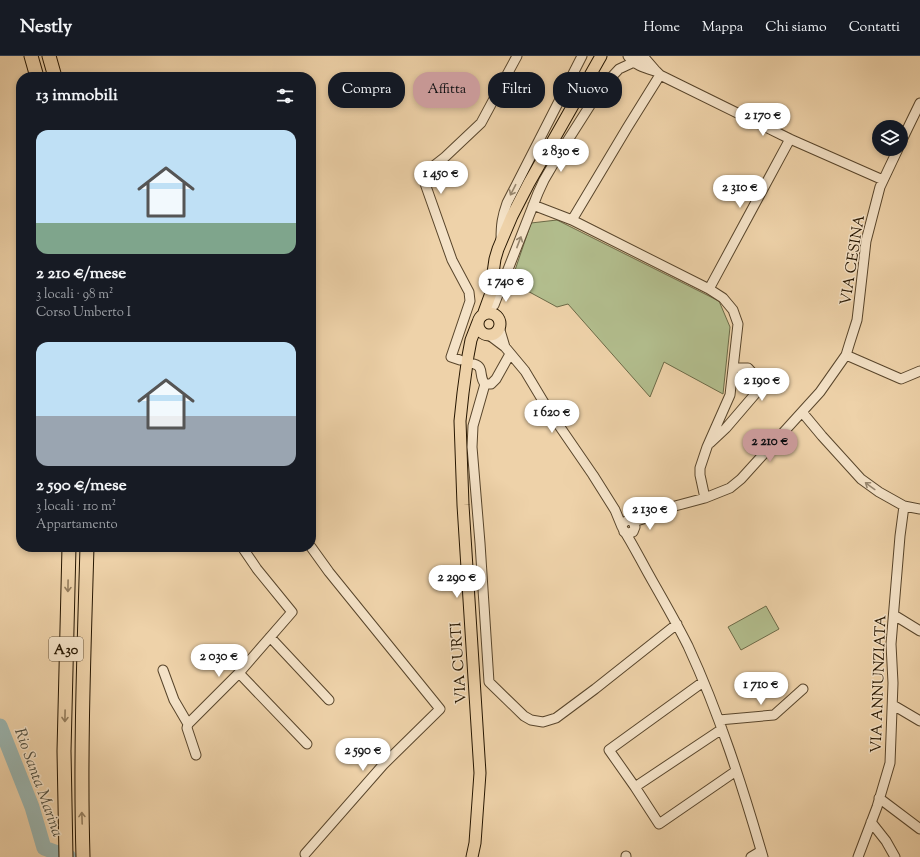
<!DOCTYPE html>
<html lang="it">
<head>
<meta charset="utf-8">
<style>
	body { margin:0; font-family:"Sorts Mill Goudy",serif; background:#20242c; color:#f1f3f6; height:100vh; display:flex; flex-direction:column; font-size:15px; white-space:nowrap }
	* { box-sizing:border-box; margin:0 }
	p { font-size:13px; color:#9ea1a6 }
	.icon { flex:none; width:22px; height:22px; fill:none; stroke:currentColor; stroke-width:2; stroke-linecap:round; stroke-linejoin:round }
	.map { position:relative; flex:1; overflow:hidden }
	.sheet { position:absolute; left:16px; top:16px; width:300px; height:480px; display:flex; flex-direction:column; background:#171b24; border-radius:16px; box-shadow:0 2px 6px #0003 }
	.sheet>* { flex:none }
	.top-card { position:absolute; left:328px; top:16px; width:380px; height:36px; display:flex; gap:8px }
	.tools { position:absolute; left:872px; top:64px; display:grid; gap:8px }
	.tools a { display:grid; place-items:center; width:36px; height:36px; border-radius:50%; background:#171b24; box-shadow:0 2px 6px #0003; font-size:20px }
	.price { position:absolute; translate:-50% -34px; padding:0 9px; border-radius:14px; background:#fff; color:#222; font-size:13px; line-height:26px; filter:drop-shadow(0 1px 2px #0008) }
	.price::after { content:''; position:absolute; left:50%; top:24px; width:12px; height:9px; margin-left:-6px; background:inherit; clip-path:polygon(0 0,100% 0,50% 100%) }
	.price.current { background:#c59692; color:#111 }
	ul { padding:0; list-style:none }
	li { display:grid; align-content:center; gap:8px; height:212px; padding:0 20px }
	li span { display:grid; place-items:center; height:124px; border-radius:12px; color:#555 }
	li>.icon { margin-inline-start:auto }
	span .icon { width:72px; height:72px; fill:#fffc; stroke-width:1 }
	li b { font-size:17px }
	h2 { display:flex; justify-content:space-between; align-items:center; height:48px; padding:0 20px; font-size:17px }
	.chip { padding:0 14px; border-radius:16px; background:#171b24; box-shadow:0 2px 6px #0003; font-size:14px; line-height:36px }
	.chip.current { background:#c59692; color:#111 }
	header { display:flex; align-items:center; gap:24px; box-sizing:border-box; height:56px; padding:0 20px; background:#171b24; border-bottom:1px solid #363941 }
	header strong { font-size:19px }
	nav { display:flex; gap:22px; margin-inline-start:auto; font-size:14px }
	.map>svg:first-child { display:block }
	.green { fill:#b2bd8d; stroke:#6c6a47 }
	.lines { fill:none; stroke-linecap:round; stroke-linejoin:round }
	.river { stroke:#9bb6b1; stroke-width:15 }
	.minor-casing { stroke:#58452b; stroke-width:11 }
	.major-casing { stroke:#261601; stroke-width:13 }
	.highway-casing { stroke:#261601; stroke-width:15 }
	.minor { stroke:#f4e2c7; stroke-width:9 }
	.major { stroke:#eed2a9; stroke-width:11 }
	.highway { stroke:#eed2a9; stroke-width:13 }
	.oneway { stroke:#97866e }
	.oneway2 { stroke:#947d5d }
	.labels { text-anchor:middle; stroke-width:3; stroke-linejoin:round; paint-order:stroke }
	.shield { fill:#f4e2c7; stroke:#64533c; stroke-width:1 }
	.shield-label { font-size:14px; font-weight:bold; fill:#261601 }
	.street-label { font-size:15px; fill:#261601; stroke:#f4e2c7 }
	.water-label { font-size:16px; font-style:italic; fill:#4f4e3f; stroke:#f4e2c7 }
</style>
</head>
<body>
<header>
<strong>Nestly</strong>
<nav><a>Home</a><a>Mappa</a><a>Chi siamo</a><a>Contatti</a></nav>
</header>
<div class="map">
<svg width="920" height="801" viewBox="0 0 920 801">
	<rect width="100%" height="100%" fill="#eed2a9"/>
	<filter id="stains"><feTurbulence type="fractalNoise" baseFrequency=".005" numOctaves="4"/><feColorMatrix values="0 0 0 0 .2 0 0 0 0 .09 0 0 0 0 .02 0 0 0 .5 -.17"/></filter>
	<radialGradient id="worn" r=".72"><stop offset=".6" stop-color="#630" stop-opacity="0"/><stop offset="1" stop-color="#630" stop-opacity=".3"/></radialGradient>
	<path class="green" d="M557,164l162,81 11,26 -7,67 -59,-32 -14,35 -82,-93 -11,3 -46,-25 20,-59z
		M766,550l13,23 -38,21 -13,-23z"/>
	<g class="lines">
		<path class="river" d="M0,670l32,81 12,41 25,9"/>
		<g class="minor-casing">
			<path id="minor" d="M628,0c6,9 17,12 27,15
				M643,0l13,15 4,4 130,64 93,41
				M901,86l19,-39
				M533,149l39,15 137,69 14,9 10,12 5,14 -8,71 -23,52 -7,21v7l5,23
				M572,164l55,-92 33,-53
				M501,184c0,-15 1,-23 6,-37l75,-147
				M709,233l81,-150
				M494,249l44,-112 6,-13 17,-29 35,-55 9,-12 14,-15 15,-7 3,-2 2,-4
				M499,271l6,20
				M489,279l16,12 20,24 24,40 44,64 22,35 7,17
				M846,299l55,24 19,-8
				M460,304l-9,-3 19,-56 -1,-9 -17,-32 -30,-85 23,-18 36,-34 36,-67
				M474,308c11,3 4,12 11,20h6l5,-5 14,-25
				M485,328l-12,42 -1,21 8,96 9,139 35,34 7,4 12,2 13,-4 39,-29 82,-65
				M802,356l20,24 39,43 18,13 25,14 16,3
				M710,387l16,-15 30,-35 4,-8 -3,-7 -9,-10h-15
				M633,466l20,-6 22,-10 30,-8 25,-10 11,-9 79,-87 26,-37 4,-13 7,-22 2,-17 7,-62 14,-54 18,-38
				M624,476l4,1 5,-1 2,-5 -2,-5 -3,-2c-6,1 -9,4 -7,9 11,17 20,36 30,53 12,21 24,42 35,64 31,67 54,139 75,211
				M894,559l26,16
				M270,581l59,63
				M163,614l11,30 14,24
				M239,617l68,71
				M704,627l-1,-1 -94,68 26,37 24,37 77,-53
				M893,649l27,16
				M719,664l55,-5 29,-26
				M196,699l-9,-27 1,-4 51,-51 53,-61 -35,-43 -15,-22
				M635,731l87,-58
				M879,742l41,31
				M871,766l15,19 9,16
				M305,798l78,-89 57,-56 -111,-137 -18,-25
				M626,800v1
				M751,801l10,-6
				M858,801l19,-50 13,-44 3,-80 -2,-39 9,-108 4,-30"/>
		</g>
		<g class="major-casing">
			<path id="major" d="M478 268a11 11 0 1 1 22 0a11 11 0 1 1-22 0Z
				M483,259l8,-22 2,-20 2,-14 3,-10 14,-33 17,-33 72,-127
				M472,801l3,-14 5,-70 -17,-268 -3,-84 3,-28 5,-37 3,-16 7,-18"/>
		</g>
		<g class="highway-casing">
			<path id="highway" d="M31,0l6,21
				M49,0l6,21
				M66,801l-2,-106 5,-204
				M83,801c-3,-103 1,-207 4,-310"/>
		</g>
		<use href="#minor" class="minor"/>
		<use href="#major" class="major"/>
		<use href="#highway" class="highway"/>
	</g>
	<defs><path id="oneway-shaft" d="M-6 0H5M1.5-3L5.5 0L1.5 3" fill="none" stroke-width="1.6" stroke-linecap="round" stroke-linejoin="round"/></defs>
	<g class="oneway">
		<use href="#oneway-shaft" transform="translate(513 134) rotate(117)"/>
		<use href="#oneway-shaft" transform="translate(519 186) rotate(-69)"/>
		<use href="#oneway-shaft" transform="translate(870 430) rotate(-144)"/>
	</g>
	<g class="oneway2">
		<use href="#oneway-shaft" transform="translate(68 530) rotate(91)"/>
		<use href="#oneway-shaft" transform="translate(65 660) rotate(91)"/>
		<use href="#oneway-shaft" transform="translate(82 762) rotate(-92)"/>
	</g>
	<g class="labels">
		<rect class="shield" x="49" y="581" width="34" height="24" rx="3"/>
		<g class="shield-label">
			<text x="66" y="598">A30</text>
		</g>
		<g class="street-label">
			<text transform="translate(852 204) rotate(-81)" y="5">VIA CESINA</text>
			<text transform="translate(458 607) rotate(-94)" y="5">VIA CURTI</text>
			<text transform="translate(878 628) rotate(-88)" y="5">VIA ANNUNZIATA</text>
		</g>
		<g class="water-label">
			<text transform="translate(40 726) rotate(70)" y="6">Rio Santa Marina</text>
		</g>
	</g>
	<rect width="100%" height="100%" filter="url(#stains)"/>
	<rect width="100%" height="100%" fill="url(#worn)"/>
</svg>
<div class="tools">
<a><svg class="icon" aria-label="layers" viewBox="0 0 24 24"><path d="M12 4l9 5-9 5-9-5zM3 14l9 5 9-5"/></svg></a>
</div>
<b class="price" style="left:763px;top:81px">2 170 €</b>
<b class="price" style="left:561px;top:117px">2 830 €</b>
<b class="price" style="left:441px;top:139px">1 450 €</b>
<b class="price" style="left:740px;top:153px">2 310 €</b>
<b class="price" style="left:506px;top:247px">1 740 €</b>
<b class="price" style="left:762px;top:346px">2 190 €</b>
<b class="price" style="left:552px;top:378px">1 620 €</b>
<b class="price current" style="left:770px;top:407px">2 210 €</b>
<b class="price" style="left:650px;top:475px">2 130 €</b>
<b class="price" style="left:457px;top:543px">2 290 €</b>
<b class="price" style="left:219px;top:622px">2 030 €</b>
<b class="price" style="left:761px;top:650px">1 710 €</b>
<b class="price" style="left:363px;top:716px">2 590 €</b>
<div class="top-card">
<a class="chip">Compra</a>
<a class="chip current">Affitta</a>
<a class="chip">Filtri</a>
<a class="chip">Nuovo</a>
</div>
<section class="sheet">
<h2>13 immobili<svg class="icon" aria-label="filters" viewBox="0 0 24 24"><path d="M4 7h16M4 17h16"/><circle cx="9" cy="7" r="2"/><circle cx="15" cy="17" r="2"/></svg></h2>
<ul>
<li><span style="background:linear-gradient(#bfe0f5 75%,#7fa58c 0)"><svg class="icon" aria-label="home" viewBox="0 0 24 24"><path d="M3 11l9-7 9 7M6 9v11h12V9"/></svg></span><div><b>2 210 €/mese</b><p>3 locali · 98 m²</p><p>Corso Umberto I</p></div></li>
<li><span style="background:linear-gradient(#bfe0f5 60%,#9aa5b1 0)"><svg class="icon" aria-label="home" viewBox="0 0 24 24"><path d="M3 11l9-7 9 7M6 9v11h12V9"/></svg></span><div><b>2 590 €/mese</b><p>3 locali · 110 m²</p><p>Appartamento</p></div></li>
</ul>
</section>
</div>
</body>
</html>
